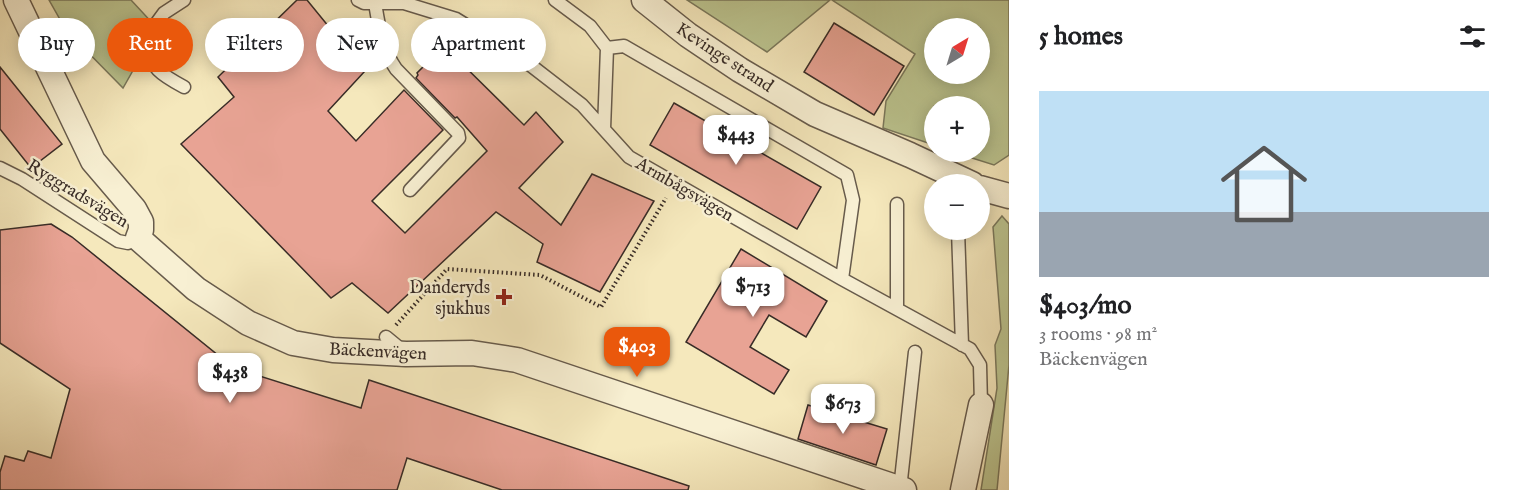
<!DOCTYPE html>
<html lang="en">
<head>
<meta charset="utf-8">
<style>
	body { margin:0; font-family:"IM FELL English",serif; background:#f6f6f6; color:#202124; height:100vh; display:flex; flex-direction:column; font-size:22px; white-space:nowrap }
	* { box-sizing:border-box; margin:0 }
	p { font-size:20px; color:#757577 }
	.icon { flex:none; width:33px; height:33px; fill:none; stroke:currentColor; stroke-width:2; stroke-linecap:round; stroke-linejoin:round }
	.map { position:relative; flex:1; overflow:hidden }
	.sheet { display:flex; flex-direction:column; background:#fff; width:510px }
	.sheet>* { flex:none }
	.hud { position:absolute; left:18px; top:18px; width:570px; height:54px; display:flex; gap:12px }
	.needle { width:39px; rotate:38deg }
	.controls { position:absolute; left:924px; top:18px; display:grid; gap:12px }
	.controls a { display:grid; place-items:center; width:66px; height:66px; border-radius:50%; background:#fff; box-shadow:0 3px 15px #0003; font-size:30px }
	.price { position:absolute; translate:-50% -51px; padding:0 14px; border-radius:12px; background:#fff; color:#222; font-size:20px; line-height:39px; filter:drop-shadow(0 2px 3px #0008) }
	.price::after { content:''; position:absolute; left:50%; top:36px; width:18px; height:14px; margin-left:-9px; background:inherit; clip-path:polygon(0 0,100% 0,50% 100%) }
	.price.active { background:#ea580c; color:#fff }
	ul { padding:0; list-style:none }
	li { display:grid; align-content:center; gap:12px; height:318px; padding:0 30px }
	li span { display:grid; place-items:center; height:186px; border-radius:0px; color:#555 }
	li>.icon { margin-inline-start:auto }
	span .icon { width:108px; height:108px; fill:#fffc; stroke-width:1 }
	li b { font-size:26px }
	h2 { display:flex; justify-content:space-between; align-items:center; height:72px; padding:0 30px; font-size:26px }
	.pill { padding:0 21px; border-radius:27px; background:#fff; box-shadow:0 3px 15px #0003; font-size:21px; line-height:54px }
	.pill.active { background:#ea580c; color:#fff }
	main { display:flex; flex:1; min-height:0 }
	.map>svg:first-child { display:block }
	.green { fill:#bcc590; stroke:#7a785c; stroke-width:1.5; fill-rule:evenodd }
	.building { fill:#e8a394; stroke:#382c27; stroke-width:1.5 }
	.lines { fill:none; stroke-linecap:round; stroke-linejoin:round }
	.lane-casing { stroke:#675b4c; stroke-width:15 }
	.street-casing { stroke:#675b4c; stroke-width:27 }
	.path { stroke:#382c27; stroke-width:4; stroke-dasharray:1.5 3; stroke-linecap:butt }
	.lane { stroke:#f8f0d3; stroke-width:12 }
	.street { stroke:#f8f0d3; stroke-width:24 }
	.poi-dot { fill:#8f2418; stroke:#f8f0d3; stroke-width:2 }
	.labels { text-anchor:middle; stroke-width:5; stroke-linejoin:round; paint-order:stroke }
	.street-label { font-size:18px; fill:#382c27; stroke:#f8f0d3 }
	.poi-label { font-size:18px; fill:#382c27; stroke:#f8f0d3; text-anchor:end }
</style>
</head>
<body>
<main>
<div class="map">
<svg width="1009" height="490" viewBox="0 0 1009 490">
	<rect width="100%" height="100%" fill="#f5e8bc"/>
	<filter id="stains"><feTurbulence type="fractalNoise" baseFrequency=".00333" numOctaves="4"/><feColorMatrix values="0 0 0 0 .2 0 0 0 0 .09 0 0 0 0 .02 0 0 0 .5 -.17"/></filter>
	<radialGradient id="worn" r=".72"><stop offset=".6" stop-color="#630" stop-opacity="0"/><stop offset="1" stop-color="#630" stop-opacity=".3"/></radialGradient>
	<path class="green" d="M49,0h82l26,28 -34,60 -57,-58z
		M687,0h143l-63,52z
		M832,0h177v155l-15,10 -41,-13h27v-46h-46v39l-51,-17 3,-27 29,-47zM980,28v46h-46v-46z
		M1002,216l7,8v141l-12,125h-16l16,-102 -2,-43 6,-16 -8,-102z"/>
	<path class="building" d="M297,0h10l58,71 -37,40 28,30 48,-51 39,40 -71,71 33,32 82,-82 -30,-34 -2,1 -39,-40 2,-3 -1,-2 27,-27 80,79 12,-13 27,30 -44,46 42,37 31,-51 62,27 -54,91 -63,-30 6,-18 -47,-32 -108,101 -36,-30 -21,15 -150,-154 53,-47 -16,-20z
		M834,23l70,43 -30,49 -70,-43z
		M0,67l62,77 -31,24 -31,-39z
		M674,103l147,84 -24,42 -147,-84z
		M51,224l21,13 162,131 127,40 8,-28 320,106 -1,4h-186l-95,-32 -10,32h-397v-18l5,-16 19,5 4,-10 23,7 19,-69 -70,-46v-113z
		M741,249l86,52 -21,36 -37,-22 -19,32 39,23 -15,24 -88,-52z
		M808,405l79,24 -11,36 -78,-26z"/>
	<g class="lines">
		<g class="lane-casing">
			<path id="lane" d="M184,0l-20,13 -22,30c13,27 16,30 42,44
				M358,0l6,3h40l52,16 73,45 53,41 47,52 213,122 128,70 10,16 1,40
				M555,0l35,26 17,22 -3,81
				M375,3c4,24 7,46 21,66l62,64 1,5 -49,52
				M607,48l17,-2 223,129 6,25 -11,79
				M0,168l22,11 96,62 10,2 10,-5
				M958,230l4,115
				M897,309v-105
				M386,337l17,14
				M900,489l15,-137"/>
		</g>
		<g class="street-casing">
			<path id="street" d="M16,0l77,161 41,48 7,13v8l-3,8 58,51 52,34 45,20 40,7 73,4 66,-1 45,7 387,130
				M644,0l44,35 52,35 75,44 95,41 62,29
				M980,188l29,8
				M963,490l18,-85"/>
		</g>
		<path class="path" d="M396,325l51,-56 93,6 61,32 65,-109"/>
		<use href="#lane" class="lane"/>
		<use href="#street" class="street"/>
	</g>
	<path class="poi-dot" d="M501 288h6v6h6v6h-6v6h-6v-6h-6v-6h6z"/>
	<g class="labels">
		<g class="street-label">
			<text transform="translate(725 57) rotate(33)" y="6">Kevinge strand</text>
			<text transform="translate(685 189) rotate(30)" y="6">Armbågsvägen</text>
			<text transform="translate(78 193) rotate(31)" y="6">Ryggradsvägen</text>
			<text transform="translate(378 351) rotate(3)" y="6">Bäckenvägen</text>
		</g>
		<g class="poi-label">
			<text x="490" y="293">Danderyds<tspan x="490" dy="21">sjukhus</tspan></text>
		</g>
	</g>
	<rect width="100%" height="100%" filter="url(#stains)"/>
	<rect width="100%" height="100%" fill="url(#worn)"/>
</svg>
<div class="controls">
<a><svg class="needle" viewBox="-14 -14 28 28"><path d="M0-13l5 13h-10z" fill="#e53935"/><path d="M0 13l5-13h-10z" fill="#757577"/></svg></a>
<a>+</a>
<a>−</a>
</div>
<b class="price" style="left:736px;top:166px">$443</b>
<b class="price" style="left:753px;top:318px">$713</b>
<b class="price active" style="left:637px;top:378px">$403</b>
<b class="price" style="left:230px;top:404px">$438</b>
<b class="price" style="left:843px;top:435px">$673</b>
<div class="hud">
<a class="pill">Buy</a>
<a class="pill active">Rent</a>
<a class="pill">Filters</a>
<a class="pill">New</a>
<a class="pill">Apartment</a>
</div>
</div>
<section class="sheet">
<h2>5 homes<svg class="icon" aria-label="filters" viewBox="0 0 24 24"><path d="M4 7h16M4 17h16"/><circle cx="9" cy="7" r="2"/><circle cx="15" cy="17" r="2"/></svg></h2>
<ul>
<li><span style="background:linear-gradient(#bfe0f5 65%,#9aa5b1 0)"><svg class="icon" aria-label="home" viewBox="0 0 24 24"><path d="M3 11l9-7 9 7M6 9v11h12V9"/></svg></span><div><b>$403/mo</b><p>3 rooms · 98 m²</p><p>Bäckenvägen</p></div></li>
</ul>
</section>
</main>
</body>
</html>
